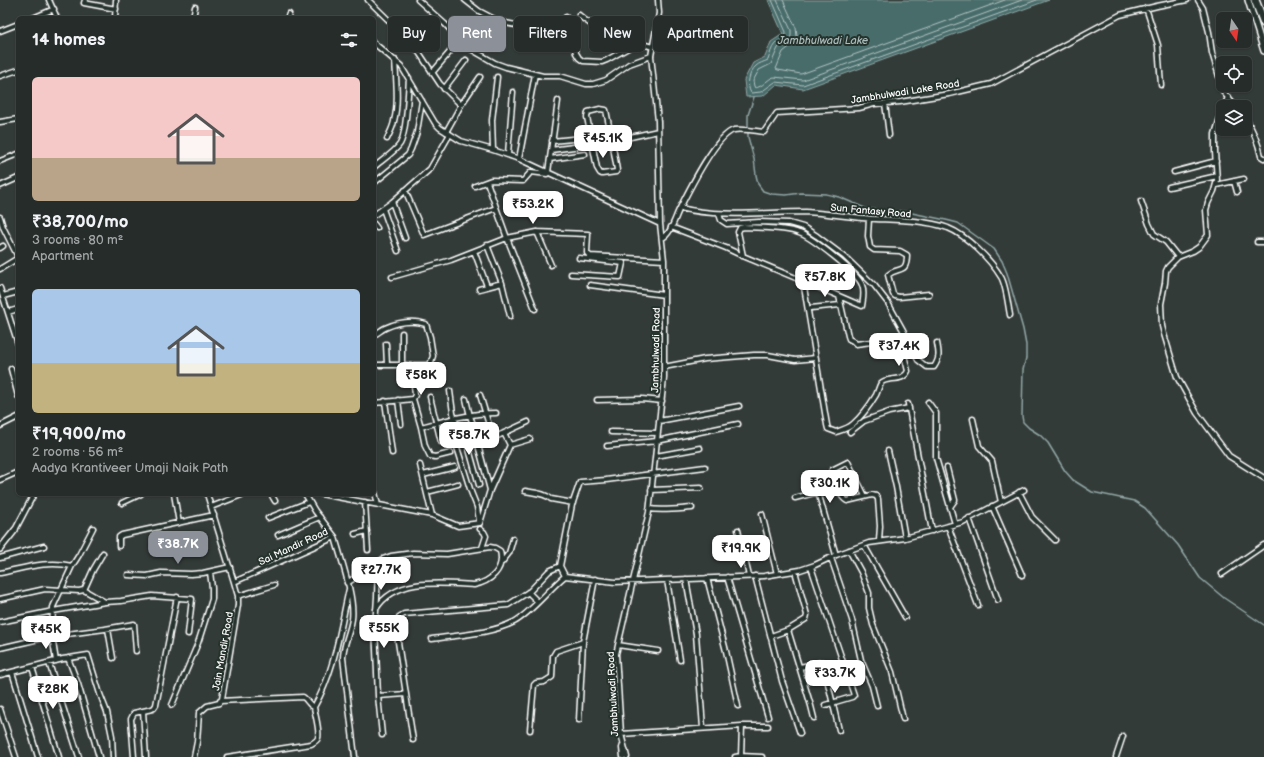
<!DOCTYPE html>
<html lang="en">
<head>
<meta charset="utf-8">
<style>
	body { margin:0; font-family:"Balsamiq Sans",sans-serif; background:#2e3432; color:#f1f3f6; height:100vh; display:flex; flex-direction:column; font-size:15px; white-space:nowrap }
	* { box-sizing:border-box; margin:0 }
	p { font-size:13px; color:#a4a7a8 }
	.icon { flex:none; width:22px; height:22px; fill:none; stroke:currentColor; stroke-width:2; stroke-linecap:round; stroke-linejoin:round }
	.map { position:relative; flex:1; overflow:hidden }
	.side { position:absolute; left:16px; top:16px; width:360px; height:480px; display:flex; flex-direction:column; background:#262c2a; border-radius:6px; box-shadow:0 1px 3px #0004,0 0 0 1px #424847 }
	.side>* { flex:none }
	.banner { position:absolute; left:388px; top:16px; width:380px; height:36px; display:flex; gap:8px }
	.needle { width:26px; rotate:167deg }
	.tools { position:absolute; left:1216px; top:12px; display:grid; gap:8px }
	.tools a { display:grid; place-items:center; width:36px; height:36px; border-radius:6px; background:#262c2a; box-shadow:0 1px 3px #0004,0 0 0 1px #424847; font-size:20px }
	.price { position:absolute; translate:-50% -34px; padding:0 9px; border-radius:8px; background:#fff; color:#222; font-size:13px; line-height:26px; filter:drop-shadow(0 1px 2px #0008) }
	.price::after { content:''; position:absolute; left:50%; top:24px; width:12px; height:9px; margin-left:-6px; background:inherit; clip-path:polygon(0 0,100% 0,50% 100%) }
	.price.selected { background:#8c9099; color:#fff }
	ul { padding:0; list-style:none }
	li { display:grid; align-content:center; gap:8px; height:212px; padding:0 16px }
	li span { display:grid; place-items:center; height:124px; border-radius:6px; color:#555 }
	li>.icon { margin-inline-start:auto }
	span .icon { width:72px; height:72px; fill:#fffc; stroke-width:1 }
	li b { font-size:17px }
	h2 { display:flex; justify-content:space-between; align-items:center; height:48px; padding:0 16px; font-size:17px }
	.pill { padding:0 14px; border-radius:6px; background:#262c2a; box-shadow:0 1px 3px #0004,0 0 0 1px #424847; font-size:14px; line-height:36px }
	.pill.selected { background:#8c9099; color:#fff }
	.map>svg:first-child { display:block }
	.water { fill:#476c6b; stroke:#91a7a6 }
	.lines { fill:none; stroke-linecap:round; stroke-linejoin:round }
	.shore { stroke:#b5c4c4; stroke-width:1 }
	.stream { stroke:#91a7a6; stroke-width:1.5 }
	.minor-casing { stroke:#fff; stroke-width:7 }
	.tertiary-casing { stroke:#fff; stroke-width:8 }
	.trunk-casing { stroke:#fff; stroke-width:10 }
	.minor { stroke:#26332d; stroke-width:4 }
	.tertiary { stroke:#26332d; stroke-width:5 }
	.trunk { stroke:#26332d; stroke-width:7 }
	.labels { text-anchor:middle; stroke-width:4; stroke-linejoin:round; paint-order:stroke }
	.street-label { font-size:10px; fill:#fff; stroke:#26332d }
	.water-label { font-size:11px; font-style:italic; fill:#acbdbc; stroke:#26332d }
</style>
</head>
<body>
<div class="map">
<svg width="1264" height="757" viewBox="0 0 1264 757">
	<rect width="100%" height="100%" fill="#333b38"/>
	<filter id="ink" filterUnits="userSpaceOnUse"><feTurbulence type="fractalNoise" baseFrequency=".025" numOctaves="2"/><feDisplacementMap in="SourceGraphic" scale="8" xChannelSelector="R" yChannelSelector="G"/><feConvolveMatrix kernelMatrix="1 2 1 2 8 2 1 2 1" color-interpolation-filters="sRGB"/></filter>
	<g filter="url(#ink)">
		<path class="water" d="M768,0h281l-246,89 -27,-4 -13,11 -17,1 -2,-17 9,-17 12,-6 6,-15 12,-8z"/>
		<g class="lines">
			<path class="shore" d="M772,0l14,32c0,8 -6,7 -11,12 -4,4 -5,11 -7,16 -4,2 -9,3 -12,6 -7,6 -10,19 -5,27l10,-1 14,-10 28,3 234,-85
				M777,0l14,30v6l-3,5 -10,7 -7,16 -12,6 -6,11 1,5 1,2c8,-1 12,-9 19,-11l29,3 219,-80
				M783,0l13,28 1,8 -4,8 -10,8 -7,17 2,1 23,4 204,-74"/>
			<path class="stream" d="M754,97l-6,18v22l6,22 2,16 2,9 5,7 9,3 14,1 15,-2 25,1 13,3 28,12 35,2 44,9 12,3 36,26 8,12 5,12 16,56 3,16v13l-3,12 -1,46 1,6 6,6 11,7 8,8 17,28 8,9 19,12 42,9 11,7 33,37 22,33 24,20 40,27"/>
			<g class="minor-casing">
				<path id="minor" d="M49,0l8,18
					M85,0l-1,3 32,6
					M368,0l46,45 26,39 21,21
					M418,0l27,24 13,14 11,10 26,15 11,4 37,9h17l26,8h7l13,-4 23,-16 22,-8
					M465,0l14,11 21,11 53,10
					M1198,0l5,8 6,24 3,21 12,40 12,14
					M1146,8l12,37 3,40
					M579,15c17,17 51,25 74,32
					M566,17l10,36 3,5 4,3 19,1 5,-2 30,-17
					M33,18l21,-9
					M115,18l1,-18
					M193,18l2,-11
					M287,18l2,-4
					M0,31l18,-7
					M374,43l27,23 34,57 5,5 21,13 32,9 26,9 141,65
					M432,73l23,-27
					M0,76l18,-6
					M444,89l22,-29
					M885,103l4,32
					M1224,107l4,-10
					M1223,108l-8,26v18l2,28 -3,11 -6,12 -2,7 2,25 -9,12 -6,4 -15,6 -10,10 -2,4 -1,12 -4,21 1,22 2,8 13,43 20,36 32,43 35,22
					M1245,117c8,13 13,24 16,39l3,2
					M0,122l18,-3
					M446,132l15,-27 19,-28
					M387,139c2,-5 6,-11 7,-18 5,-19 2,-41 1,-61
					M552,141l30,-3
					M612,141l-6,-31 -6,-1 -12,3 -1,5 10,51 3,5 2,1 14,-2 1,-2 -5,-29 46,-10
					M493,150l-1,-30 5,-43
					M551,150l30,-4
					M508,154l5,-62
					M519,159l16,-85
					M550,159l35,-5
					M0,161l18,-7
					M374,167c7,-6 21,-15 26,-23 7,-12 8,-51 9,-66
					M548,172l10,-71
					M1174,172l42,-11
					M1234,181l3,11
					M487,182l20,56 28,71
					M374,183l34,-28 3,-6 6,-17 5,-31
					M1216,185l28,-6
					M0,186l18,-8
					M475,186l16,-6 32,1 8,-9 16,2 1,-2
					M1169,187l48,-11
					M405,190l19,45 72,-27
					M1141,201l8,23 5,10 12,8 12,15
					M392,202l13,36
					M680,208c41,10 84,4 126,4 23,1 47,6 70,7 23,1 49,1 72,9 18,7 43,32 53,49 5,8 7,28 9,38
					M383,209l15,42
					M719,214l2,6 6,4 32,-2 30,1 14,4 14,9 28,21 29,28 14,18 15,27 15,30 9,7h7c6,-9 5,-14 3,-24
					M374,215l17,-12 39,-34 20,-35
					M0,217l3,10 15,30
					M869,219l-1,17 2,11 4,3 26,1 7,4c0,20 -9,11 -19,20l5,19 2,2 4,1 30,-3
					M374,224l3,4
					M671,227l55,21 17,8 96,40 9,40 1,3 4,2 3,3 38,-5 5,1 2,3 7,28c-5,12 -21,5 -27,12 -2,3 -3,8 -5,12 -6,10 -14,21 -23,29 -4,4 -11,6 -17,8l-8,-3 -1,-4 -24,-144
					M537,232l14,33
					M662,238c9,-3 13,-21 18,-30 9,-18 36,-73 54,-78 5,-1 23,1 30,2l13,-19 82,-5 15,-4 26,-2 49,-8 42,-10 129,-69 37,-9 30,-6
					M1257,242h7
					M487,245l15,38
					M0,248l3,-2
					M474,251l13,35
					M743,256l-5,-24 2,-4 4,-1c15,1 41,0 55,6 12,4 59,40 63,52 3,7 1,14 0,21l-23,-10
					M0,269l18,-11
					M571,274l49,3 3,-14 -44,-5
					M392,277l59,-17 56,-22 30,-6 51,2 -1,19 3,3 74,4
					M590,285l74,10
					M0,288l18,56
					M479,289l23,-6 8,33
					M3,296l15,-4
					M811,308l29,-3
					M8,312l10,-3
					M402,333v32
					M374,335c4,-2 7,-5 11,-7 13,-6 28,-8 41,-4l4,13 3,19 -3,9h-56
					M386,344l1,21
					M664,367l41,-8 49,-4h14l27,5 21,-2
					M11,369l7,27
					M413,376l2,19 -2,4
					M450,391l3,22 7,24 -4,7 15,48 6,15 2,14
					M480,395l9,30
					M430,397l11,45
					M466,399l4,17 5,14
					M398,400l3,24
					M597,400l45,-1 20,2
					M385,401l7,52
					M928,402l8,11v45l19,66
					M374,403l39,-4 8,28 4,19 5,10 5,1 16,-4
					M908,404l24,127
					M973,419l6,27 13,15 9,41
					M659,421l80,-15
					M0,426l18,-9
					M421,427c25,-7 50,-14 75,-14
					M611,432l47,1
					M850,432l14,-11 25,-9 20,-4
					M460,438l7,4 12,43
					M510,445l20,-6
					M607,446l50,-5 81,-17
					M888,451l8,36 9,51
					M656,456l44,-8
					M420,465l12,50
					M947,468l8,32 -5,7
					M423,475l32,-8
					M0,480l18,-8
					M374,488l4,17
					M490,490l-12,-45 50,-23
					M651,490l50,-2
					M525,491c9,2 20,2 26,8l22,4
					M427,492l31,-8
					M1019,492l13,25 23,23
					M174,494l5,29
					M271,494l4,7
					M321,494l111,21 26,11 22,-3 10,-33 20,-45 -6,-12
					M865,496l-17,-34 -16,8c3,9 6,26 15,31l25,-6 4,1 2,3 2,27 -1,15
					M795,498l23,-6 18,63
					M365,502l3,48
					M122,503l19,-9
					M992,506l30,69
					M211,507l33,-13
					M649,509c14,2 29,0 43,-1
					M762,514l15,60
					M268,518l41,-16
					M969,518l29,82
					M948,526l30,79
					M480,529l4,3 2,4 -4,12
					M15,530l19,-36
					M738,530l11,46
					M355,534l12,-3
					M278,535l42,-18
					M335,537c6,23 20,60 17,82 -2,14 -9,26 -9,39l12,99
					M864,545l41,72
					M119,546v-9l3,-2 92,-20
					M849,550l12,22 8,21v15l4,17 19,47 11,47
					M0,558l44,-12
					M831,558l21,62 9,40 11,26 5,20
					M502,562l7,-9 4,-14
					M378,563l-1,34 -2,29 3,70 4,39
					M811,567l43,128 -2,2 -27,8
					M0,573c25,-5 47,-13 72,-7
					M1222,574l42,-29
					M128,575l19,1 14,-3 30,1 12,-1 27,-6
					M565,576l-5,-10 12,-61 8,-23 26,-2 99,-13
					M755,576l27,105 18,52
					M727,577l41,140
					M707,578l19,73 12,55
					M686,579l10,55 7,94
					M667,580l13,80
					M234,582l101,-45 -20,-26 -10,-17
					M347,583l36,-24 8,-3 22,-3 34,1 43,-7 5,1 5,3c5,19 -10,31 -26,34 -33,-2 -78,-8 -98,24
					M84,590l21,12
					M528,592l10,10
					M238,596l36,-11
					M0,599l45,-10 34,2 5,-1 9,-20 10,-17
					M0,622l53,-11 52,-9 16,-1 31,-5 40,3 -4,35
					M108,629l5,29
					M788,630l18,-11 1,-4 -12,-44
					M771,636l17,-6 23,76 3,12
					M432,639c26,-4 58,-5 82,-17 17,-9 35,-33 51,-46l50,6 149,-6 36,-6 15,-5 21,-10 33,-12 36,-5 58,-16 61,-32
					M618,645l40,6
					M0,648l52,-12 53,-7 29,-5 2,27
					M68,658l10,26 21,73
					M56,661l-4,-25 1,-29 19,-41 7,-11 14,-27
					M49,663l30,94
					M32,667l27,90
					M800,667l23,-5 16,68
					M12,672l26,85
					M0,675l63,-16 25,-4 12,39 7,18 5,24 1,21
					M378,696l28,-2
					M220,701l83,-4c5,3 5,8 11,10 1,8 6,23 4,31 -1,3 -4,4 -7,6l-84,13
					M172,705l26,-62 14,-44v-11l-2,-16
					M314,707c21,-36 26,-78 35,-118
					M0,709l16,48
					M143,711l3,46
					M579,720l4,-78
					M530,730l4,-45 2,-2 8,-1 8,-5 1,-21 3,-5 27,-9 12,-63
					M621,734l121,-8h26
					M413,740l-15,-98v-19l1,-6 5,-3 104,-9 22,-14 19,-20 11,-5
					M741,756l1,-30
					M134,757l-3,-38 3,-6 18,-4 2,-1 2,-3 21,-108
					M194,757l3,-15 2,-29 8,-7 12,-3 3,-4 16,-94v-9l-4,-14 -27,-88
					M623,757l-1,-9 1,-3
					M627,757l-6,-23 -5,-80 33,-142 15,-134v-118l-4,-36 -2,-103 -7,-65 8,-43 -1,-13
					M735,757l6,-1 21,1
					M1116,757l7,-21"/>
			</g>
			<g class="tertiary-casing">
				<path id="tertiary" d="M1248,0l16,51
					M0,549l15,-19"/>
			</g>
			<g class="trunk-casing">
				<path id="trunk" d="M1255,0l9,23"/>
			</g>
			<use href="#minor" class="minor"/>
			<use href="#tertiary" class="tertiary"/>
			<use href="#trunk" class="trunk"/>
		</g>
	</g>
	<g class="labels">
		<g class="street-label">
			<text transform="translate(905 91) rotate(-9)" y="4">Jambhulwadi Lake Road</text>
			<text transform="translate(871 210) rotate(5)" y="4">Sun Fantasy Road</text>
			<text transform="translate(655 350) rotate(-89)" y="4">Jambhulwadi Road</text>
			<text transform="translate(293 546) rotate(-25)" y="4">Sai Mandir Road</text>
			<text transform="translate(222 651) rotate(-80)" y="4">Jain Mandir Road</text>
			<text transform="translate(612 694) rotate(-93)" y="4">Jambhulwadi Road</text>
		</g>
		<g class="water-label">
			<text x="823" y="44">Jambhulwadi Lake</text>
		</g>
	</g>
</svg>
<div class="tools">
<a><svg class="needle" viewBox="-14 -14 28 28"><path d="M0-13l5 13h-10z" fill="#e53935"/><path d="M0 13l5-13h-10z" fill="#a4a7a8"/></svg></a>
<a><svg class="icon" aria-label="locate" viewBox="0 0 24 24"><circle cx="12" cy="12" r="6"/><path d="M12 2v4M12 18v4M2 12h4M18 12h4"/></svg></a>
<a><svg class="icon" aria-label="layers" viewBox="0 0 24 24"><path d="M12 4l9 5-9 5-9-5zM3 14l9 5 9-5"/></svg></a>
</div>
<b class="price" style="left:603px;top:159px">₹45.1K</b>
<b class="price" style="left:533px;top:225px">₹53.2K</b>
<b class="price" style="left:825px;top:298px">₹57.8K</b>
<b class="price" style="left:899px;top:367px">₹37.4K</b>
<b class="price" style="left:421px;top:396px">₹58K</b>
<b class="price" style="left:469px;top:456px">₹58.7K</b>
<b class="price" style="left:830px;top:504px">₹30.1K</b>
<b class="price selected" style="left:178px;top:565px">₹38.7K</b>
<b class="price" style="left:741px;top:569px">₹19.9K</b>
<b class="price" style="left:381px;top:591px">₹27.7K</b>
<b class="price" style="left:384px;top:649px">₹55K</b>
<b class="price" style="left:46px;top:650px">₹45K</b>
<b class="price" style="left:835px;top:694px">₹33.7K</b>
<b class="price" style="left:53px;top:710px">₹28K</b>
<div class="banner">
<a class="pill">Buy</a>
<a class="pill selected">Rent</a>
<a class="pill">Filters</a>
<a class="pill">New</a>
<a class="pill">Apartment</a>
</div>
<section class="side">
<h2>14 homes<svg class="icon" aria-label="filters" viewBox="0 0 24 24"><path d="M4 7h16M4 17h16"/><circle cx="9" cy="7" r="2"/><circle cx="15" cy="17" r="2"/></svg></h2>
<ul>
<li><span style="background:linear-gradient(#f6c9c9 65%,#b9a48a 0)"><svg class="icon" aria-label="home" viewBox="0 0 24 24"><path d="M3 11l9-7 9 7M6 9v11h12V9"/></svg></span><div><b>₹38,700/mo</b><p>3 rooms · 80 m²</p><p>Apartment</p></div></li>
<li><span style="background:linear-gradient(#a9c7e8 60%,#c2b280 0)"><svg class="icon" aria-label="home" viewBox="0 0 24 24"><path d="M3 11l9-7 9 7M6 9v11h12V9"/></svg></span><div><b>₹19,900/mo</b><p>2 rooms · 56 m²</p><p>Aadya Krantiveer Umaji Naik Path</p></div></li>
</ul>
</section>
</div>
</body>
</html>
